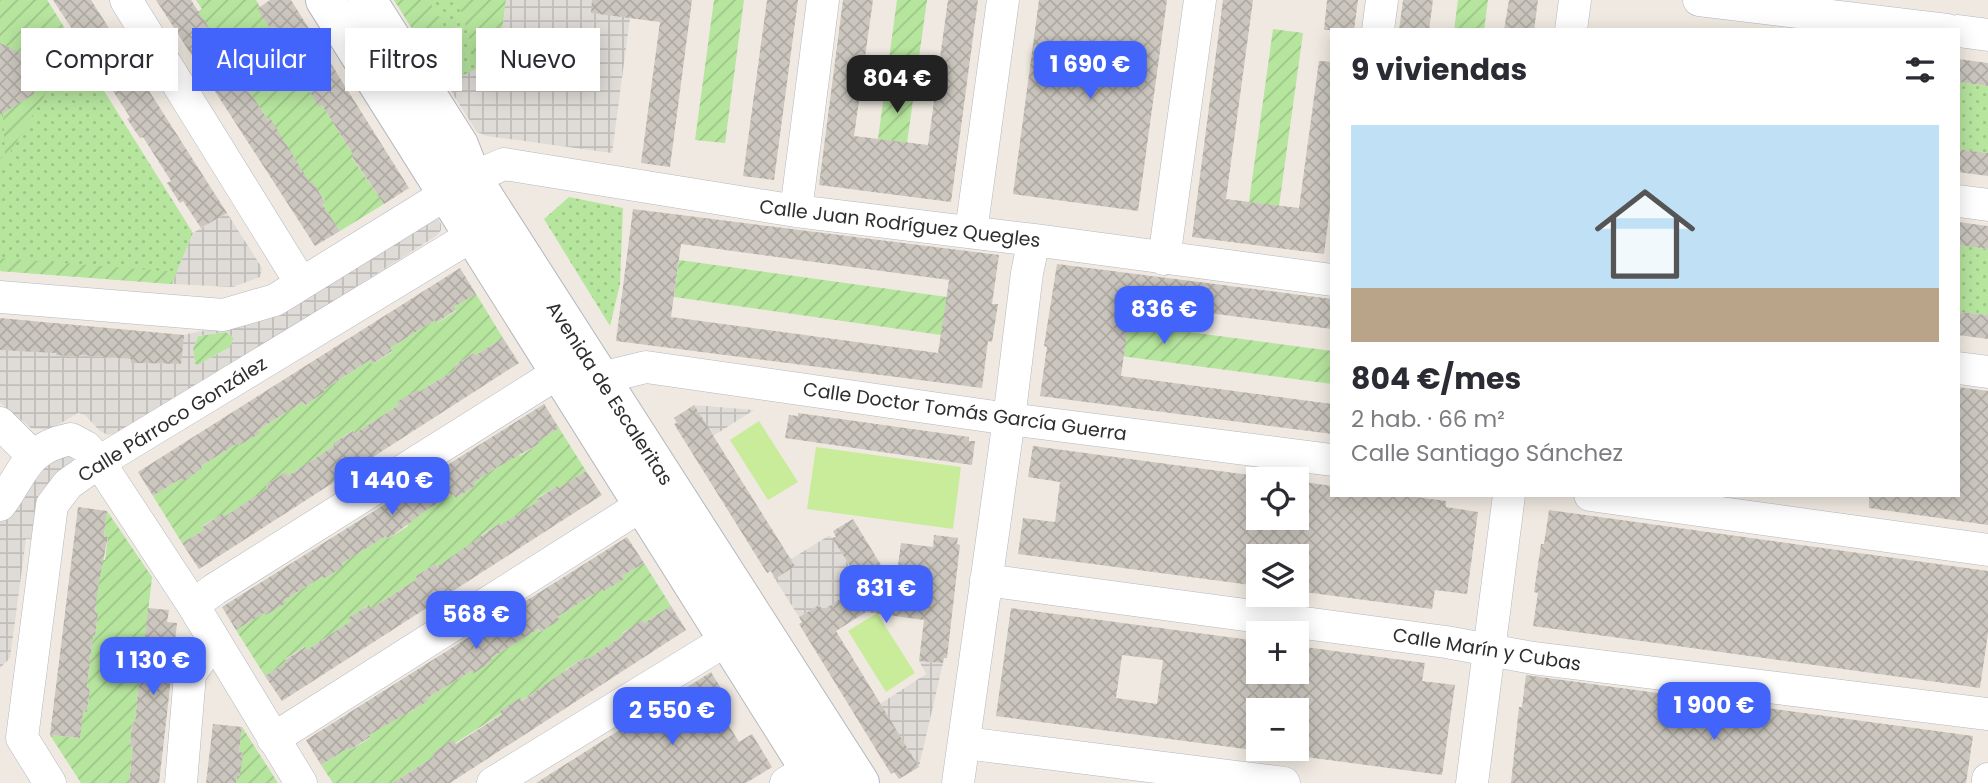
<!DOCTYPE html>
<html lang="es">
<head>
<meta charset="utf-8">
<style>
	body { margin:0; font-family:Poppins,sans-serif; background:#f2f2f3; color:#2b2b33; height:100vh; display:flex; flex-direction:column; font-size:26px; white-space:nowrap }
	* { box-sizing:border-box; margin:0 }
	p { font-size:23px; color:#7c7c81 }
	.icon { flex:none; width:38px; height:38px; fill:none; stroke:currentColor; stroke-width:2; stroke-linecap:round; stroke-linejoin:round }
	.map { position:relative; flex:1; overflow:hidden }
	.drawer { position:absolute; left:1330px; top:28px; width:630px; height:469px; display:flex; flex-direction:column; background:#fff; border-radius:0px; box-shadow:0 4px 18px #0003 }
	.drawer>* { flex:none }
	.hud { position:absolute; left:21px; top:28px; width:665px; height:63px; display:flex; gap:14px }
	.buttons { position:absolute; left:1246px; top:467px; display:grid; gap:14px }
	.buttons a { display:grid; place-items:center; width:63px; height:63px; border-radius:0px; background:#fff; box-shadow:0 4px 18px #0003; font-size:35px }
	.price { position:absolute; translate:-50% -60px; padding:0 16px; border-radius:14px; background:#4264fb; color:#fff; font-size:23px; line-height:46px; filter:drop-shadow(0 2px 4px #0008) }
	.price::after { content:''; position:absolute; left:50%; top:42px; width:21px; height:16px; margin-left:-10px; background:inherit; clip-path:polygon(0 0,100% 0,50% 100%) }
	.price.active { background:#222; color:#fff }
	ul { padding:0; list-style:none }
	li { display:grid; align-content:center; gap:14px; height:371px; padding:0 21px }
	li+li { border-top:2px solid #e1e1e2 }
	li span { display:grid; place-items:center; height:217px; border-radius:0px; color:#555 }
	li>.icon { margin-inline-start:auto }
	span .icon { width:126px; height:126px; fill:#fffc; stroke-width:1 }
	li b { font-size:30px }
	h2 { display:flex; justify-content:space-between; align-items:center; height:84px; padding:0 21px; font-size:30px }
	.chip { padding:0 24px; border-radius:0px; background:#fff; box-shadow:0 4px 18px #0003; font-size:24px; line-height:63px }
	.chip.active { background:#4264fb; color:#fff }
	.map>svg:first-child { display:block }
	.park { fill:url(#park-dots) }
	.garden { fill:url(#garden-furrows) }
	.pitch { fill:#c9ec9a }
	.plaza { fill:url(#plaza-grid); fill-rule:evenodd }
	.building { fill:url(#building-cross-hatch); fill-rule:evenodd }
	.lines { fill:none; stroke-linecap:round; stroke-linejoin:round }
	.street-casing { stroke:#b4b7c1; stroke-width:33 }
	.secondary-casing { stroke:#b4b7c1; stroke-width:40 }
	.street { stroke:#fff; stroke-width:32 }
	.secondary { stroke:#fff; stroke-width:38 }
	.labels { text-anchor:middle; stroke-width:7; stroke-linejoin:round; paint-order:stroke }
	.street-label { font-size:19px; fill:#2e2e2e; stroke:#fff }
</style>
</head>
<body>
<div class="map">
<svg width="1988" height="783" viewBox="0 0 1988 783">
	<defs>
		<pattern id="park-dots" width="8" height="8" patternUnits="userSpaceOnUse" patternTransform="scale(1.75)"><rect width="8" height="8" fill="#b6e59e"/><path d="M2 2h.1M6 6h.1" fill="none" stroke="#9dc588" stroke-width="1.8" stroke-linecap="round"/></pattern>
		<pattern id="garden-furrows" width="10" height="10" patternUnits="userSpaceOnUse" patternTransform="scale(1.75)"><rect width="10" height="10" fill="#b6e59e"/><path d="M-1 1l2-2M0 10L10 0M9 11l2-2" fill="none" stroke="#9dc588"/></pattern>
		<pattern id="plaza-grid" width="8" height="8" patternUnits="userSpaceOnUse" patternTransform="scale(1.75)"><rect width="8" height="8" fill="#dfdcd8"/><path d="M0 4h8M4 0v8" fill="none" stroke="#c0bdba"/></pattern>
		<pattern id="building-cross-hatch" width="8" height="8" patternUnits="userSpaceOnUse" patternTransform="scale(1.75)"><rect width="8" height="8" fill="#cbc7bf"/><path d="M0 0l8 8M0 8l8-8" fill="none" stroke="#afaba4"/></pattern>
	</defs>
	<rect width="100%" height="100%" fill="#efe9e1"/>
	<path class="park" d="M0,0h47l146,233 -21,51 -172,-13z
		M394,0h112l-19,136z
		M1958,82l30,4v67l-30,-4z
		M569,197l54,11 -3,76 -10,42 -66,-107z
		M1958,245l30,4v66l-30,-3z"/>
	<path class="garden" d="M0,0h47l28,45 -75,124v-11l5,-3 -2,-42 31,-19v-34l-34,-17z
		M196,0h60l4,7 -2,2 12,19 3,-1 37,58 -3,2 12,19 3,-1 32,51 -2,2 32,46 -44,27 -18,-27 3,-3 -13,-19 -3,1 -39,-64 -2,1 -29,-44 4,-3 -13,-19 -3,2 -29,-44 4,-3z
		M394,0h34l11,17 16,62 -3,8 -3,1z
		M458,0h48l-9,69 -12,4 -7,-5z
		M714,0h30l-19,143 -30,-3z
		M897,0h30l-20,143 -29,-4z
		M1458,0h30l-4,30h-30z
		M1273,29l30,4 -24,173 -30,-4z
		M0,258l177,14 -5,12 -172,-13z
		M679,260l268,37 -6,38 -267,-38z
		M476,294l27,44 -27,17 -2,-2 -19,12 1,4 -37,23 -21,10 1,3 -45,29 -2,-3 -19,12 1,3 -46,30 -3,-3 -19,12 2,4 -44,28 -3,-2 -19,11 2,4 -22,13 -29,-47 27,-17 2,2 20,-12 -1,-3 37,-23 2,2 19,-12 -1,-3 45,-28 2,3 19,-12 -1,-3 47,-30 2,4 20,-12 -2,-4 45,-28 2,3 19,-12 -2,-4z
		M1128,324l204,27v33l-234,-31z
		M226,332l8,6 -4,9 -32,18 -3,-1 -2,-15 5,-13z
		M559,428l27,43 -27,17 -2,-2 -20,12 2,3 -37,24 -2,-2 -19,12 1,3 -45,29 -2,-3 -19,12 1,3 -46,30 -3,-4 -19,13 2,3 -44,29 -3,-3 -19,12 2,3 -22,14 -29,-46 28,-17 2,2 19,-12 -1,-3 38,-23 1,2 19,-12 -1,-3 45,-28 2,3 20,-13 -2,-3 47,-29 3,4 19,-12 -2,-4 45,-28 2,2 19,-12 -1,-3z
		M107,511l45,66 -8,70h-5l-2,23 3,1 -5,52h-3l-2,23h3l-4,37h-48l-31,-48 29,3 4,-27h4l3,-23h-3l6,-53h2l3,-22 -3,-1 6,-52h4l3,-23 -4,-1z
		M644,563l27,43 -27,17 -2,-2 -20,12 1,3 -37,24 -2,-2 -19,12 1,2 -173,111h-60l-12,-18 27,-17 3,2 19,-12 -1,-3 37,-24 2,2 19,-12 -1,-2 45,-28 2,2 19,-12 -1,-3 46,-29 3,3 19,-12 -2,-3 45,-28 2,2 19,-12 -1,-3z
		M242,727l36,56h-42l1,-7h3l-1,-24z"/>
	<path class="pitch" d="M759,421l39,61 -30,18 -38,-60z
		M816,447l145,20 -8,62 -146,-20z
		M877,613l38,60 -29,19 -38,-61z"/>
	<path class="plaza" d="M506,0h107l-2,15 19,3 -18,135 -125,-17 -10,-4 -28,-44 5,-3 1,-6 23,-11 7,5 12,-4z
		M227,213l35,55 -2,9 -27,10 -61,-3 21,-51z
		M432,216l6,3 3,5v6l-5,6 -307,195 -21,4 -8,-4 -15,-16 -7,-2 -29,17 -18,-2 -31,-25v-52l3,-2 53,3v3l23,2v-2l52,4v4l50,1 2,-29 64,-14zM226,332l8,6 -4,9 -32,18 -3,-1 -2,-15 5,-13z
		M694,405l60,5 -41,26z
		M68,454l4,3 1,5 -32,78 -15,-1 -16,119 -10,10v-150l34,-44 19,-15z
		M830,535l32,51 -39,24 -4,-5 -20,12 -24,-38 20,-13 -4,-7z
		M919,661l24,2 -24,104 -39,-63 46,-30z"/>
	<path class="building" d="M53,0h38l136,213 -26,15 -18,-27 -3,2 -13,-20 4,-2 -28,-44 -3,1 -13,-19 3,-2z
		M156,0h35l36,56 3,-2 13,19 -4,3 29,44 2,-2 40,65 2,-2 13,21 -3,2 18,27 -25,15z
		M270,0h21l118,188 -25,16 -32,-47 2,-1 -32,-51 -3,2 -12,-20 3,-1 -37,-59 -3,1 -13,-19z
		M592,0h100l-22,167 -29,-4 19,-141 -69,-9z
		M767,0h31l-24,180 -31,-4z
		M843,0h30l-19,136 74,9 20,-145h30l-27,202 -132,-17z
		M1039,0h128l-29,211 -125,-17z
		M1223,0h30l-27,199 73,9 20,-147 13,1v130l-8,62 -132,-17z
		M1327,0h31l-4,30h-30z
		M1403,0h30l-4,30h-30z
		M1509,0h29l-4,30h-30z
		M0,43l34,17v34l-34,21z
		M1958,59l30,4v23l-30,-4z
		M1958,149l30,4v23l-30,-4z
		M633,209l366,46 -7,49h6l-6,38 -4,-1 -6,47 -366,-47zM681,244l268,36 -11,73 -267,-36z
		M1958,222l30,4v23l-30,-4z
		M1057,264l275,35v30l-201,-26 -10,73 211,28v30l-292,-38 7,-49 -3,-1z
		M460,268l16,26 -22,13 2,3 -20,13 -1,-3 -45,28 2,3 -20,13 -2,-4 -47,30 2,2 -20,13 -2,-3 -45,28 2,3 -20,12 -2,-2 -37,23 1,3 -20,13 -2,-3 -27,17 -15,-24z
		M1958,312l30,3v24l-30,-4z
		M0,318l184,17 -3,29 -50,-1v-4l-52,-4v2l-23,-2v-2l-56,-3z
		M503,338l16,25 -320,206 -17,-26 22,-13 -2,-3 20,-13 2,3 44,-29 -2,-3 20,-13 2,4 46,-30 -1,-3 20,-12 1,3 45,-29 -2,-3 20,-12 2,2 37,-23 -2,-3 20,-13 2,2z
		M1958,387l30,4v134l-119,-17v-13h89z
		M544,404l15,24 -21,13 1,3 -43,24 -22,14 1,4 -19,12 -3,-4 -25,15 -40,30 -2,-3 -45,28 2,3 -20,12 -1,-2 -38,23 2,3 -20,12 -2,-2 -28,17 -14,-23z
		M694,405l101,161 -20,13 -4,-8 -4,2 -93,-149 3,-1 -3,-5z
		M798,413l171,24v4h6l-3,24 -187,-27 4,-23 9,1z
		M1033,446l253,34h-28v38h39v-37l35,5v9h70l44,6v6l32,5 -11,82 -32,-4 -3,19 -135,-18v-35h-39v30l-240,-32 5,-36 32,4 5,-40 -32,-5z
		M586,471l16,24 -320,206 -17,-25 22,-14 -2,-2 20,-13 2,3 44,-29 -3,-3 21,-13 2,4 46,-30 -1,-3 19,-12 2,3 63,-44 1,2 38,-24 -2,-2 20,-13 2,2z
		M78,507l29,4 -3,25 4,1 -9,44 -4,31 3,1 -3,23 -2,-1 -6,53h3l-3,24 -4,-1 -3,27 -30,-3z
		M1549,510l439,61v62l-8,55 -447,-62 5,-33 -4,-1 7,-48h3z
		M853,519l42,69 6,-45 32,4 1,-12 24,3 -1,6 3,1 -13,113h-3l-1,5 -24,-2 5,-41 -58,-8 -30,19 83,136 -20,12 -5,-7 -3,2 -92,-150 3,-2 -3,-5 20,-12 4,5 39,-25 -30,-47 4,-1 -3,-6z
		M627,537l17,26 -22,13 2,3 -20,12 -2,-2 -45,28 3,3 -20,12 -2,-3 -47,29 1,3 -19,13 -2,-3 -45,28 2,2 -59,34 1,2 -20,13 -2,-2 -27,17 -15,-25z
		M671,606l15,24 -236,153h-57l42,-27 -2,-3 20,-13 3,4 46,-30 -2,-3 20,-13 2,3 63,-44 1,3 37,-24 -1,-2 20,-14 2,3z
		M148,608l21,2 -2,12 10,1 -9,82 -9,78h-30l4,-37h-3l2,-23h3l5,-52 -3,-1 2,-24 5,1z
		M1011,608l247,33v31h39v-26l128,17 -3,18 33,4 -13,90 -446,-59zM1122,655l41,5 -6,44 -41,-6zM1258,710h39v39h-39z
		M711,672l16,26 -11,7 23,37 13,-8 20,33 -26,16h-210z
		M1526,675l447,61 -7,47h-455l8,-76h3z
		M213,724l29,3 -3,25 4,1 -3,23h-3l-1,7h-30z"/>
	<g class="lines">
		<g class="street-casing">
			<path id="street" d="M126,0l175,283
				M1699,0l248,30
				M1378,30l4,-30
				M1571,30l4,-30
				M1958,31l30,4
				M1958,201l30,4
				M796,211l27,-211
				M971,232l32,-232
				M1164,259l36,-259
				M0,297l223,18 52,-15 197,-122 32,-14 292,47 238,29 298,40
				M1958,368l30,4
				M601,378l45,-11 363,52 323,41
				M0,423l33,33
				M1590,495l398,55
				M0,505c24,-32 25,-57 71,-66l15,8 13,15 94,143 108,178
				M986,580l460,62 87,16 455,56
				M193,605l22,-16 346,-218
				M273,739l369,-234
				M965,743l319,40
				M50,783l-28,-45 30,-233 16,-21 31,-22 374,-227v-24
				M181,783l9,-109 23,-33
				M493,783l235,-144
				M786,783l23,-14
				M958,783l51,-364 18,-146 7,-33
				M1472,783l37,-288
				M1988,783v-4"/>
		</g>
		<g class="secondary-casing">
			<path id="secondary" d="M325,0l493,783
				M367,0l92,145 13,33 388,605"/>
		</g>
		<use href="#street" class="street"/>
		<use href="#secondary" class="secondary"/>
	</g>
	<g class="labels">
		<g class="street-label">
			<text transform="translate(900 223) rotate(7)" y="7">Calle Juan Rodríguez Quegles</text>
			<text transform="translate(610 393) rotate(57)" y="7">Avenida de Escaleritas</text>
			<text transform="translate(965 411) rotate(8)" y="7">Calle Doctor Tomás García Guerra</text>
			<text transform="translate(172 419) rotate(-32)" y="7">Calle Párroco González</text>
			<text transform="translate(1487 649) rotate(9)" y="7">Calle Marín y Cubas</text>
		</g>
	</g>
</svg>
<div class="buttons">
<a><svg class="icon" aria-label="locate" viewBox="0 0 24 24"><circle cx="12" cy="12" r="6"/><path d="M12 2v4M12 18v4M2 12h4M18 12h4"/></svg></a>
<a><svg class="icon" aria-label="layers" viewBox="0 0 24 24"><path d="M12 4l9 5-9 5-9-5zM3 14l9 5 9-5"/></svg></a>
<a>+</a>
<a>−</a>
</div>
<b class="price" style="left:1090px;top:101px">1 690 €</b>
<b class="price active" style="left:897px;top:115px">804 €</b>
<b class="price" style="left:1164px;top:346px">836 €</b>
<b class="price" style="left:392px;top:517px">1 440 €</b>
<b class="price" style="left:886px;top:625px">831 €</b>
<b class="price" style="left:476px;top:651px">568 €</b>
<b class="price" style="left:153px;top:697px">1 130 €</b>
<b class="price" style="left:1714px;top:742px">1 900 €</b>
<b class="price" style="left:672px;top:747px">2 550 €</b>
<div class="hud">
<a class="chip">Comprar</a>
<a class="chip active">Alquilar</a>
<a class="chip">Filtros</a>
<a class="chip">Nuevo</a>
</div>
<section class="drawer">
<h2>9 viviendas<svg class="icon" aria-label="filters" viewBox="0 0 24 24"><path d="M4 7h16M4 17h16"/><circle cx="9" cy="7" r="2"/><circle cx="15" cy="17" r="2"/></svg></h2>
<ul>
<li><span style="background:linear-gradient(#bfe0f5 75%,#b9a48a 0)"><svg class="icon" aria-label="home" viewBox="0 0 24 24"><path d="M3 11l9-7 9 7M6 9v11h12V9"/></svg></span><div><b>804 €/mes</b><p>2 hab. · 66 m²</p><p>Calle Santiago Sánchez</p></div></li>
</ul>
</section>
</div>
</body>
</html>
